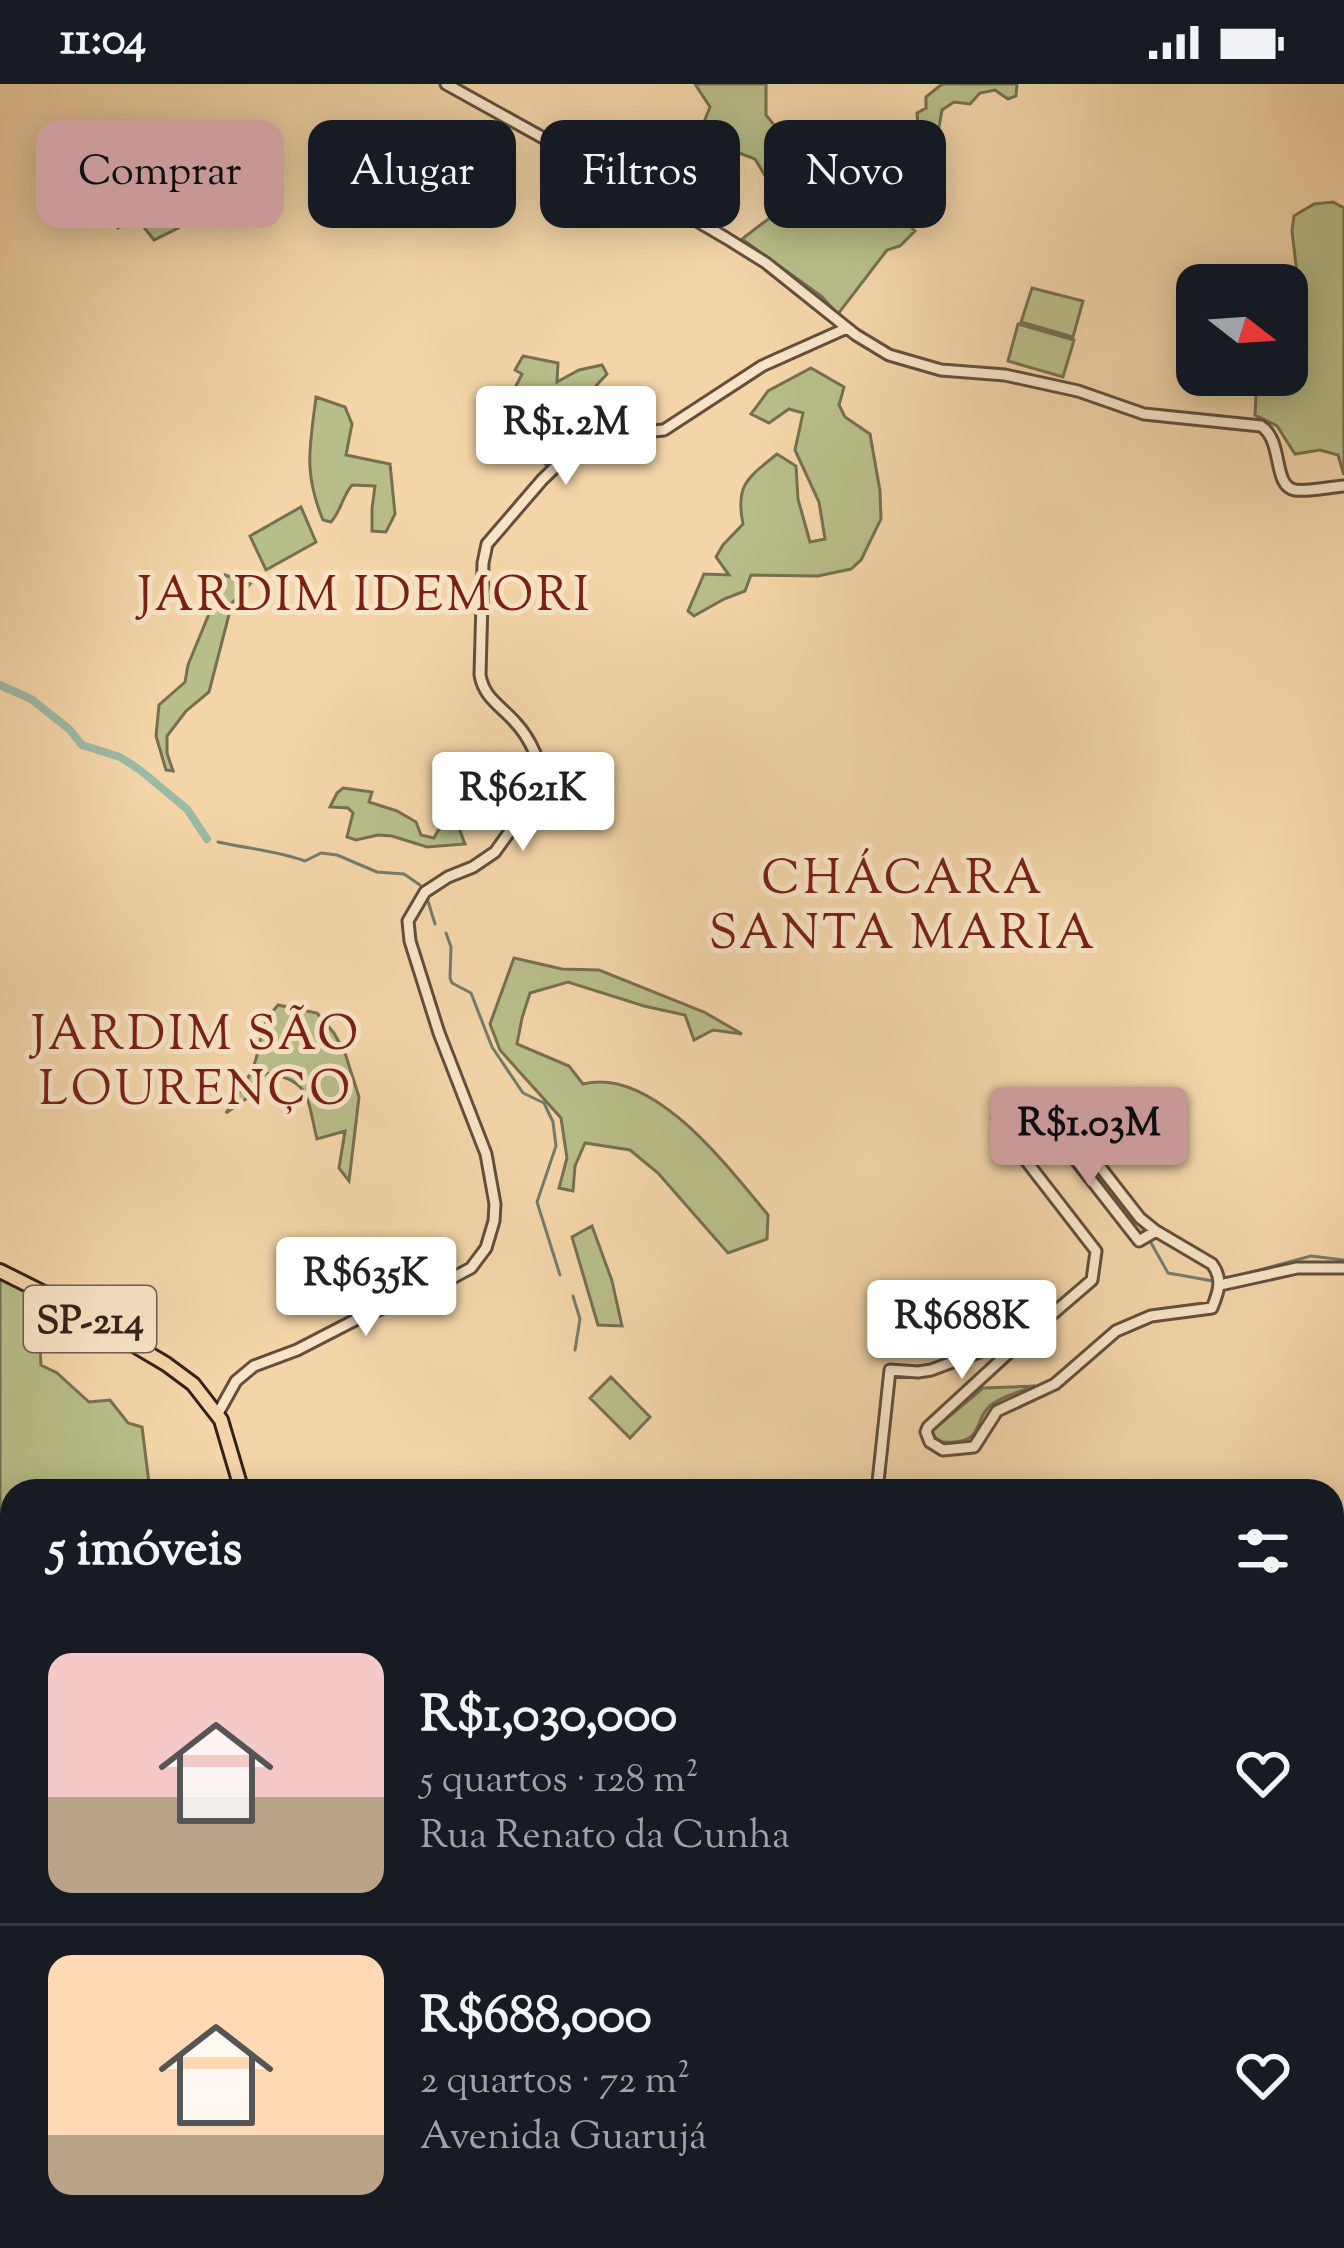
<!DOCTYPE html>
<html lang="pt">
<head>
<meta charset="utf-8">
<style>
	body { margin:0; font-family:"Sorts Mill Goudy",serif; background:#242831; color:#f1f3f6; height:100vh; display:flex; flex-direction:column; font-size:45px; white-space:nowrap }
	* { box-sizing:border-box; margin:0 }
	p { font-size:39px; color:#9ea1a6 }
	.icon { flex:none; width:66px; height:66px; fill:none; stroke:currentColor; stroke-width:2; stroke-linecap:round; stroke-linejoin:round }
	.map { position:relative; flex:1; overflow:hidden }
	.panel { position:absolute; left:0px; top:1395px; width:1344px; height:771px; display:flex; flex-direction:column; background:#171b24; border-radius:36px 36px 0 0; box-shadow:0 6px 30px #0003 }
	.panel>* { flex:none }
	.top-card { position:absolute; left:36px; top:36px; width:1272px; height:108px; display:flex; gap:24px }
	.needle { width:78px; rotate:107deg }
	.fabs { position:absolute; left:1176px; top:180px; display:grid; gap:24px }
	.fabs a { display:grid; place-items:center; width:132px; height:132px; border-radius:24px; background:#171b24; box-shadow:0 6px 30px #0003; font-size:60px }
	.price { position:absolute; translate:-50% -102px; padding:0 27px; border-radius:12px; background:#fff; color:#222; font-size:39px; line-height:78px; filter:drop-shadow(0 3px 6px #0008) }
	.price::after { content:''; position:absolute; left:50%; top:72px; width:36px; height:27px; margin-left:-18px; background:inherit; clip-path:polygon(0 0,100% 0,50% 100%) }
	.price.current { background:#c59692; color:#111 }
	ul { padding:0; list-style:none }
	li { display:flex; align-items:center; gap:36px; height:300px; padding:0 48px }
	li+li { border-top:3px solid #363941 }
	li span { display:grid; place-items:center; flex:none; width:336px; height:240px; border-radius:24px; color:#555 }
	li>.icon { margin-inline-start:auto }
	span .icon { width:144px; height:144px; fill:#fffc; stroke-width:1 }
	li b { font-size:51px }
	h2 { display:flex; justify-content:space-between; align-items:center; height:144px; padding:0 48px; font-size:51px }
	.chip { padding:0 42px; border-radius:24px; background:#171b24; box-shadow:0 6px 30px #0003; font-size:42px; line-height:108px }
	.chip.current { background:#c59692; color:#111 }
	.status { display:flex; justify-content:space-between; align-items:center; height:84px; padding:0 60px; background:#171b24; direction:ltr }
	.status svg { height:33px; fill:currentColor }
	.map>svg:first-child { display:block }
	.green { fill:#b8be89; stroke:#767051; stroke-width:3 }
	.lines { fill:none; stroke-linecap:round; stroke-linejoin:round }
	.stream { stroke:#727d6c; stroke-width:3 }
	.river { stroke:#9cb9a4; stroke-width:8 }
	.minor-casing { stroke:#634f3d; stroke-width:15 }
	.major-casing { stroke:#332219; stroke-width:18 }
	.minor { stroke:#f7e4c6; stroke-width:9 }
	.major { stroke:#f3d5a8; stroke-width:12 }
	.labels { text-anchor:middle; stroke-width:10; stroke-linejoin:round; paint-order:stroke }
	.shield { fill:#f7e4c6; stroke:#6e5c4d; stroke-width:3 }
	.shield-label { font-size:39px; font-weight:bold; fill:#332219 }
	.quarter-label { font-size:48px; letter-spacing:3px; fill:#7a1f14; stroke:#f7e4c6 }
</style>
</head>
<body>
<div class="status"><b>11:04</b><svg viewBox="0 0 49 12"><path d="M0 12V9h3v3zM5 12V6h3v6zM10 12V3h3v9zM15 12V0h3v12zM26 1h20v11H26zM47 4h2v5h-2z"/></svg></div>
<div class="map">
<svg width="1344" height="2164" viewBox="0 0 1344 2164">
	<rect width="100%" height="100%" fill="#f3d5a8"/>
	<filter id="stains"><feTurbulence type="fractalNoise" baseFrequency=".00167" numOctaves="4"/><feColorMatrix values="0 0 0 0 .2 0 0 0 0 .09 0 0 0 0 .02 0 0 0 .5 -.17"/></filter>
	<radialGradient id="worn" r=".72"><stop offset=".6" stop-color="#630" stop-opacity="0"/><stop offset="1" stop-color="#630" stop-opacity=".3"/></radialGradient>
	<path class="green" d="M695,0h71v31l9,11 3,26 7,18 31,-27 8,1c10,20 12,46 31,60 19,12 44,8 60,27l-15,15 -13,4 -49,64 -17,-18 -79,-57 42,-32 -29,-48 -21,-8 -6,-12 -27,6 -14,-17 17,-6 6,-15z
		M942,0h75l-1,12 -8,3 -13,-9 -15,3 -10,11 -16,-2 -12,8 -3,17 -21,-2 -1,-12 9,-5v-11z
		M155,66l22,43 -13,11 14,24 -24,12 -18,-23 -18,11 -16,-17 12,-42h20z
		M1333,118l11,6v267l-6,-20 -18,-5 -25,4 -18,-28 -22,-11 2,-40h30v-76l10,-25 -5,-43 2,-15 20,-12z
		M1032,204l51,13 -10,36 -52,-15z
		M1018,240l56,16 -11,37 -55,-16z
		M523,272l35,7 -1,19 22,-12 23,-5 5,9 -39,42 -19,5 -2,10 21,-1 8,10 -1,5 -18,18 -9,4 -25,-27 10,-33h-12l-6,-19 7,-14 -7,-4z
		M811,284l33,19 -5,18 6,12 25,17 10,57 1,28 -20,41 -10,9 -33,7 -67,-1 -6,16 -21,8 -30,17 -6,-5 16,-37 25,1 -13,-18 7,-12 20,-21c-8,-40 5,-46 34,-70l19,12 2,33 12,43 15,-3 -6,-37 -24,-52 8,-37 -14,-4 -20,14 -18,-9 17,-23z
		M316,313l29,10 7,17 -6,31 44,9 5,50 -9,18 -14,-1v-22l3,-23 -23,-1c-10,12 -11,26 -21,37l-8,-2c-20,-48 -13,-74 -7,-123z
		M301,423l15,35 -50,28 -16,-34z
		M225,491l25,9 -18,19 -23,89 -23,19 -19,25v17l6,18 -7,-1 -10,-34 3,-31 26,-23 3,-17z
		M343,704l29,4 -3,10 28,9 19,11 5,13 13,3 8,-14 15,-1 8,21 -38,3 -35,-11 -14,-1 -22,5 -9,-3 6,-24 -5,-5 -18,-1 7,-14z
		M514,874l48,11 37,1 105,42 38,22 -29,-4 -19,10 -9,-25 -41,-9 -76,-24 -38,11 -8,25 -5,26 52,22 14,18c70,-18 145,83 185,131l-1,24 -39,14 -70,-80 -28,-23 -45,-7 -10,23 -2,25 -14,-3 8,-30 -6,-40 -61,-68 -10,-26z
		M278,921l39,8 17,20 11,20 14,44 -10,84 -10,-13 6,-37 -28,8c-10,-39 -5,-59 -51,-66l-16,23 -24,17c8,-14 19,-28 26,-43 12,-27 3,-40 26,-65z
		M1026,1021l27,8 85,111 11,8 -9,5 -92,-118 -16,-6 -26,4 -2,-8z
		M592,1142l20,55 10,45 -24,-1 -26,-88z
		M0,1187l37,18 4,76 16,8 32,29 21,-2 18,23 14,4 8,64h-138v220l-12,4z
		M611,1293l39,40 -20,21 -40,-40z
		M1035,1302c-14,5 -32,10 -44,19 -18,15 -7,35 -37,37 -13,1 -17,1 -22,-11l7,-6 44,-37z
		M0,2025l12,5v111l-12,8z
		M412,2154h99l-8,10h-94z"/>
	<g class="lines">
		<path class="stream" d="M218,758c30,7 58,8 87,19l16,-8 16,2 40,17 27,2 16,11
			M427,814l8,26
			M446,849l5,14 -1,31 2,5 19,10 21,54 31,46 21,10 9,19 3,24 -19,56 23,73
			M1150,1157l18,32 45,8
			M1222,1196l89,-24 33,4
			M573,1212l7,23 -5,31
			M1332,1965l12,-1"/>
		<path class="river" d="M0,601l31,14 38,30 13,16 38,12 20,13 47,39 20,30"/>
		<g class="minor-casing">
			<path id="minor" d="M446,0l137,76 46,21 97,57 40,25 90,72 33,20 52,15 64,5 73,16 66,23 117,12c23,15 11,60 34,64 15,2 34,-3 49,-4
				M1034,1017l9,1 15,11 82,105 16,13 56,33c11,15 7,27 0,44l-61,8 -35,15 -61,53 -58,27 -23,36 -31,3 -13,-8 -4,-10 2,-5 100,-92 64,-55 4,-29 -72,-93 -26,-40 9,-13z
				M998,1034h35l13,4 93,119 17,-10
				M1220,1201l77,-17h47
				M217,1331l19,-34 18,-15 43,-16 64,-33 82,-34 28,-15 15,-20 8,-27 1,-17 -9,-50 -47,-121 -29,-92 -2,-20 17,-29 23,-15 25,-10 22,-15 47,-66c1,-21 -12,-48 -27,-64 -15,-17 -31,-24 -35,-47l3,-112 4,-19 55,-64 35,-34 8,-6 17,-4 62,-6 98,-64 85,-38
				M877,1407l13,-121 28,2 13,-2 89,-33"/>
		</g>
		<g class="major-casing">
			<path id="major" d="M0,1187l60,30 106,63 27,20 28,36 21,71
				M1332,1923l12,11
				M0,2024l12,5
				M111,2154l1,10
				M875,2154l6,10"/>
		</g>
		<use href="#minor" class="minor"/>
		<use href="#major" class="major"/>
	</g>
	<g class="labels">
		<rect class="shield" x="24" y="1202" width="132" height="66" rx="9"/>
		<g class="shield-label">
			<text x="90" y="1249">SP-214</text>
		</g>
		<g class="quarter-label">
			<text x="365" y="526">JARDIM IDEMORI</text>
			<text x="903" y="809">CHÁCARA<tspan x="903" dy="55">SANTA MARIA</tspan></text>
			<text x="196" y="965">JARDIM SÃO<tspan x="196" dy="55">LOURENÇO</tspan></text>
		</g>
	</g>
	<rect width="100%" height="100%" filter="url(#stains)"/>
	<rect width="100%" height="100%" fill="url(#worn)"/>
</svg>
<div class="fabs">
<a><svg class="needle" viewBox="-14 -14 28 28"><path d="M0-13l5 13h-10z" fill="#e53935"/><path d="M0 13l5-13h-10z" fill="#9ea1a6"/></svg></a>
</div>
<b class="price" style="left:566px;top:404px">R$1.2M</b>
<b class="price" style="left:523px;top:770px">R$621K</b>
<b class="price current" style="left:1089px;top:1105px">R$1.03M</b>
<b class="price" style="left:366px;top:1255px">R$635K</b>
<b class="price" style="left:962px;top:1298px">R$688K</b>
<div class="top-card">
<a class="chip current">Comprar</a>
<a class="chip">Alugar</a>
<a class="chip">Filtros</a>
<a class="chip">Novo</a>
</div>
<section class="panel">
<h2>5 imóveis<svg class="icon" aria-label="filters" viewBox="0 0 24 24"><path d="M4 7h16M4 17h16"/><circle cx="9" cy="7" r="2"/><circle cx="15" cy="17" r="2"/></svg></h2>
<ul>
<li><span style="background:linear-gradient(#f6c9c9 60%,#b9a48a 0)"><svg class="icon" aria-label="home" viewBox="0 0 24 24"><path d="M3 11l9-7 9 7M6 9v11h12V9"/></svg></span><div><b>R$1,030,000</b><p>5 quartos · 128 m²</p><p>Rua Renato da Cunha</p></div><svg class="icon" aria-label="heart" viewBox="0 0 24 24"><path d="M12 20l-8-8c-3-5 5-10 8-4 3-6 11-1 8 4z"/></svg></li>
<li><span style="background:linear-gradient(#ffd9b3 75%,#b9a48a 0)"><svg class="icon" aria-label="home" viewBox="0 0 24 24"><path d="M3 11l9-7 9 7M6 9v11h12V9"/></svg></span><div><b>R$688,000</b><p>2 quartos · 72 m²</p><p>Avenida Guarujá</p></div><svg class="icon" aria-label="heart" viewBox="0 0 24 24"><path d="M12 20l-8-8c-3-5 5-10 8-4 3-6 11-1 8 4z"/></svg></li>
</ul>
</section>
</div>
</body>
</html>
